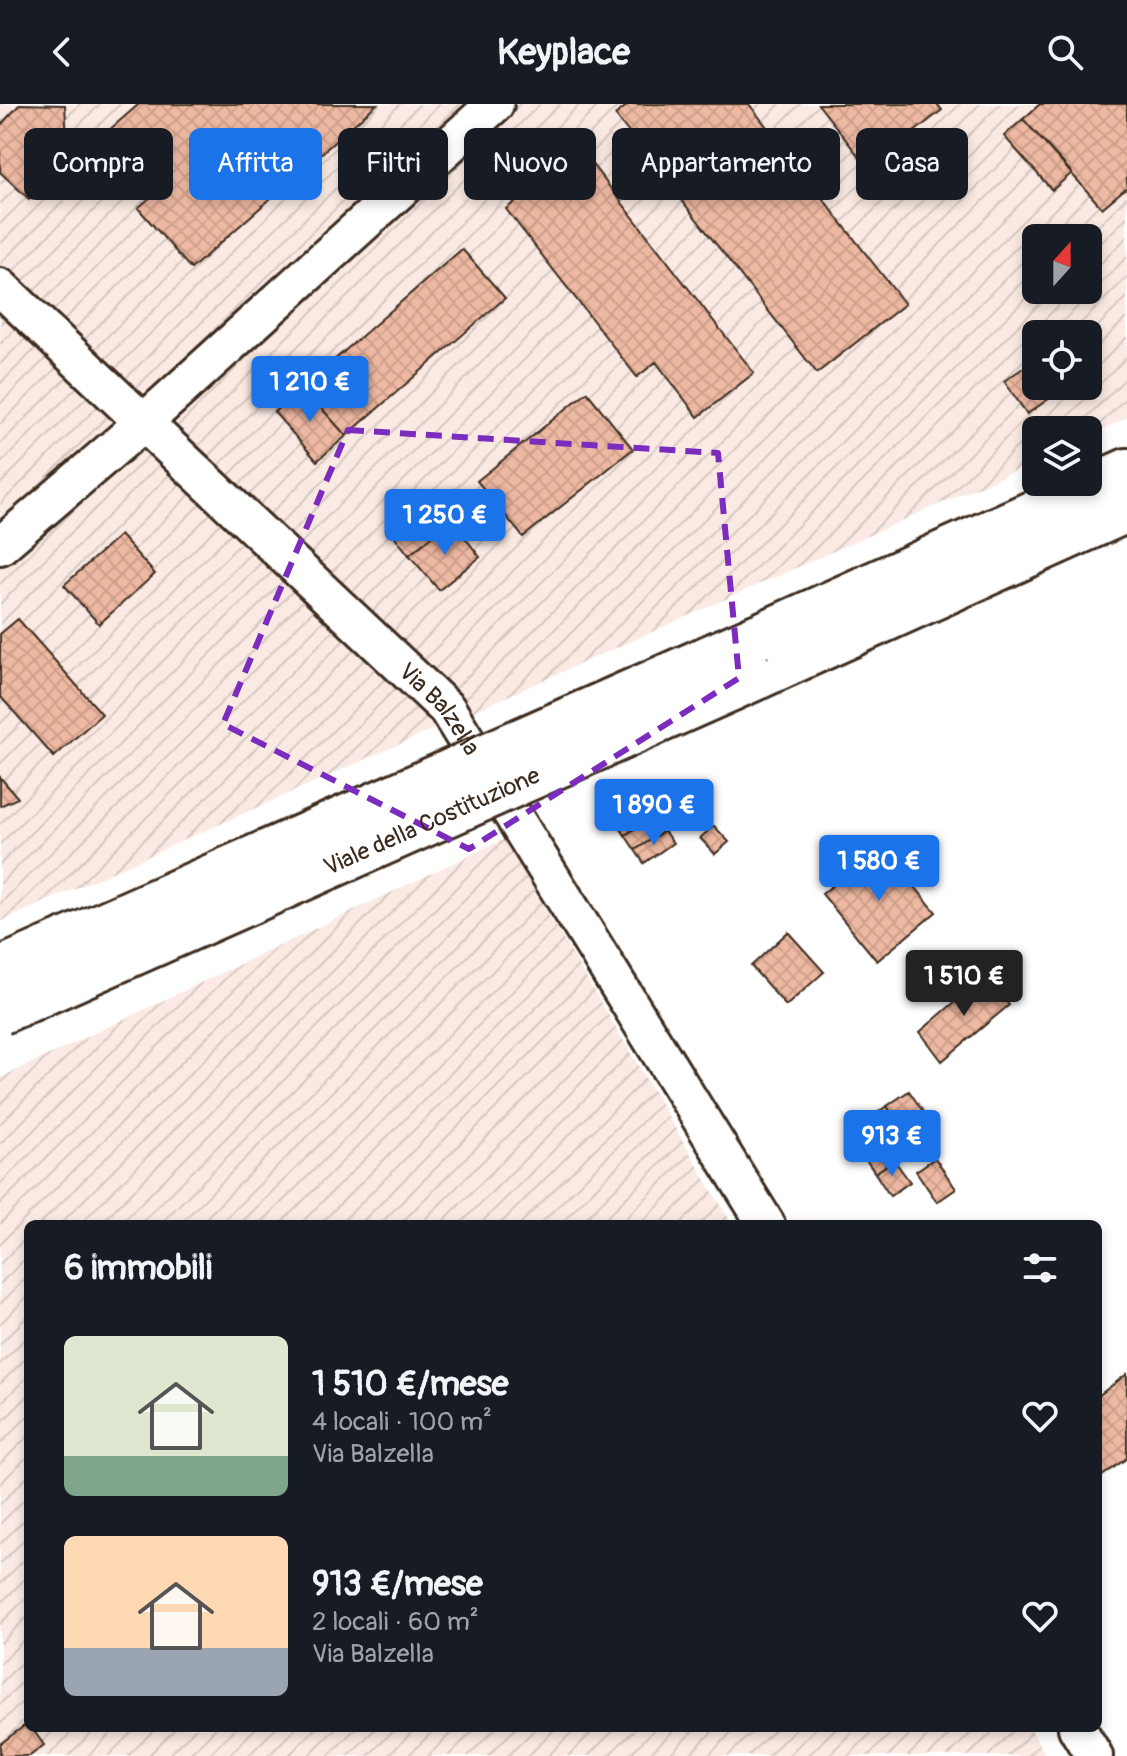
<!DOCTYPE html>
<html lang="it">
<head>
<meta charset="utf-8">
<style>
	body { margin:0; font-family:Pangolin,sans-serif; background:#20242c; color:#f1f3f6; height:100vh; display:flex; flex-direction:column; font-size:30px; white-space:nowrap }
	* { box-sizing:border-box; margin:0 }
	p { font-size:26px; color:#9ea1a6 }
	.icon { flex:none; width:44px; height:44px; fill:none; stroke:currentColor; stroke-width:2; stroke-linecap:round; stroke-linejoin:round }
	.map { position:relative; flex:1; overflow:hidden }
	.sheet { position:absolute; left:24px; top:1116px; width:1078px; height:512px; display:flex; flex-direction:column; background:#171b24; border-radius:12px; box-shadow:0 4px 12px #0003 }
	.sheet>* { flex:none }
	.top-card { position:absolute; left:24px; top:24px; width:1080px; height:72px; display:flex; gap:16px }
	.needle { width:52px; rotate:21deg }
	.controls { position:absolute; left:1022px; top:120px; display:grid; gap:16px }
	.controls a { display:grid; place-items:center; width:80px; height:80px; border-radius:12px; background:#171b24; box-shadow:0 4px 12px #0003; font-size:40px }
	.price { position:absolute; translate:-50% -68px; padding:0 18px; border-radius:8px; background:#1a73e8; color:#fff; font-size:26px; line-height:52px; filter:drop-shadow(0 2px 4px #0008) }
	.price::after { content:''; position:absolute; left:50%; top:48px; width:24px; height:18px; margin-left:-12px; background:inherit; clip-path:polygon(0 0,100% 0,50% 100%) }
	.price.active { background:#222; color:#fff }
	ul { padding:0; list-style:none }
	li { display:flex; align-items:center; gap:24px; height:200px; padding:0 40px }
	li span { display:grid; place-items:center; flex:none; width:224px; height:160px; border-radius:12px; color:#555 }
	li>.icon { margin-inline-start:auto }
	span .icon { width:96px; height:96px; fill:#fffc; stroke-width:1 }
	li b { font-size:34px }
	h2 { display:flex; justify-content:space-between; align-items:center; height:96px; padding:0 40px; font-size:34px }
	.tag { padding:0 28px; border-radius:12px; background:#171b24; box-shadow:0 4px 12px #0003; font-size:28px; line-height:72px }
	.tag.active { background:#1a73e8; color:#fff }
	header { display:flex; justify-content:space-between; align-items:center; height:104px; padding:0 40px; background:#171b24; font-size:36px; font-weight:700 }
	.map>svg:first-child { display:block }
	.industrial { fill:url(#industrial-furrows); fill-rule:evenodd }
	.building { fill:url(#building-cross-hatch); stroke:#3b2a1e; stroke-width:2 }
	.lines { fill:none; stroke-linecap:round; stroke-linejoin:round }
	.minor-casing { stroke:#3b2a1e; stroke-width:42 }
	.highway-casing { stroke:#3b2a1e; stroke-width:50 }
	.minor { stroke:#fff; stroke-width:36 }
	.highway { stroke:#fff; stroke-width:44 }
	.highway-bridge-casing { stroke:#3b2a1e; stroke-width:50; stroke-linecap:butt }
	.highway-bridge { stroke:#fff; stroke-width:44 }
	.marked { fill:none; stroke:#7b2cbf; stroke-width:6; stroke-dasharray:16 10; stroke-linejoin:round }
	.labels { text-anchor:middle; stroke-width:8; stroke-linejoin:round; paint-order:stroke }
	.street-label { font-size:24px; fill:#3b2a1e; stroke:#fff }
</style>
</head>
<body>
<header><svg class="icon" aria-label="back" viewBox="0 0 24 24"><path d="M15 5l-7 7 7 7"/></svg>Keyplace<svg class="icon" aria-label="search" viewBox="0 0 24 24"><circle cx="10" cy="10" r="6"/><path d="M15 15l6 6"/></svg></header>
<div class="map">
<svg width="1127" height="1652" viewBox="0 0 1127 1652">
	<defs>
		<pattern id="industrial-furrows" width="10" height="10" patternUnits="userSpaceOnUse" patternTransform="scale(2)"><rect width="10" height="10" fill="#faeae3"/><path d="M-1 1l2-2M0 10L10 0M9 11l2-2" fill="none" stroke="#d7c9c2"/></pattern>
		<pattern id="building-cross-hatch" width="8" height="8" patternUnits="userSpaceOnUse" patternTransform="scale(2)"><rect width="8" height="8" fill="#eeb9a2"/><path d="M0 0l8 8M0 8l8-8" fill="none" stroke="#cd9f8b"/></pattern>
	</defs>
	<rect width="100%" height="100%" fill="#fff"/>
	<filter id="ink" filterUnits="userSpaceOnUse"><feTurbulence type="fractalNoise" baseFrequency=".0125" numOctaves="2"/><feDisplacementMap in="SourceGraphic" scale="16" xChannelSelector="R" yChannelSelector="G"/><feConvolveMatrix kernelMatrix="1 2 1 2 8 2 1 2 1" color-interpolation-filters="sRGB"/></filter>
	<g filter="url(#ink)">
		<path class="industrial" d="M0,0h1127v313l-39,21v-8h-52v31l-1036,461zM1036,134h52v52h-52zM1036,230h52v52h-52z
			M504,735l228,385h-704v504h1002l16,28h-1046v-678z"/>
		<path class="building" d="M20,0l45,1 3,51 -39,43 -29,-27v-46z
			M139,0h238l-186,165 -53,-61 21,-18 -51,-59z
			M629,0h120l156,200 -88,69 -202,-258z
			M818,0h119l5,6 -74,58z
			M1040,0h87v83l-25,21 -79,-89z
			M1023,15l49,54 -20,17 -48,-54z
			M581,46l173,223 -56,44 -42,-55 -19,15 -131,-168z
			M462,145l43,49 -159,138 -43,-49z
			M1026,262l10,13v7h5l9,12 -23,16 -23,-33z
			M303,283l43,49 -29,25 -43,-49z
			M587,288l46,57 -110,88 -46,-56z
			M432,403l14,18 -37,30 -14,-18z
			M446,421l8,10 5,-5 21,27 -41,33 -30,-35z
			M120,431l35,39 -56,50 -35,-39z
			M18,515l84,95 -48,43 -54,-61v-62z
			M0,673l18,21 -18,8z
			M639,690l15,22 -29,19 -14,-21z
			M654,712l10,15 -29,19 -10,-15z
			M714,722l15,16 -14,12 -15,-16z
			M664,727l9,12 -29,20 -9,-13z
			M881,742l55,66 -59,49 -55,-67z
			M788,828l36,40 -38,34 -35,-40z
			M985,872l24,29 -67,56 -22,-29z
			M909,987l28,41 -23,15 -27,-41z
			M887,1002l27,41 -39,26 -27,-40z
			M935,1054l21,31 -19,13 -21,-31z
			M894,1056l16,22 -20,14 -15,-23z
			M1127,1270v84l-29,21v-83z
			M28,1619l16,22 -14,11h-30v-12z"/>
		<g class="lines">
			<g class="minor-casing">
				<g id="minor">
					<path id="s1" d="M0,183l447,422 319,515"/>
					<path d="M0,442l143,-123 352,-319"/>
					<path d="M1077,1624l17,28"/>
				</g>
			</g>
			<g class="highway-casing">
				<path id="highway" d="M759,532l368,-165
					M757,573l370,-167"/>
			</g>
			<use href="#minor" class="minor"/>
			<use href="#highway" class="highway"/>
			<g class="highway-bridge-casing">
				<g id="highway-bridge">
					<path d="M0,866l759,-334"/>
					<path id="s2" d="M0,908l757,-335"/>
				</g>
			</g>
			<use href="#highway-bridge" class="highway-bridge"/>
		</g>
	</g>
	<path class="marked" d="M348,326l370,23 21,225 -270,171 -246,-125z"/>
	<g class="labels">
		<g class="street-label">
			<text dy="8" stroke="none"><textPath href="#s1" startOffset="610">Via Balzella</textPath></text>
			<text dy="8" stroke="none"><textPath href="#s2" startOffset="472">Viale della Costituzione</textPath></text>
		</g>
	</g>
</svg>
<div class="controls">
<a><svg class="needle" viewBox="-14 -14 28 28"><path d="M0-13l5 13h-10z" fill="#e53935"/><path d="M0 13l5-13h-10z" fill="#9ea1a6"/></svg></a>
<a><svg class="icon" aria-label="locate" viewBox="0 0 24 24"><circle cx="12" cy="12" r="6"/><path d="M12 2v4M12 18v4M2 12h4M18 12h4"/></svg></a>
<a><svg class="icon" aria-label="layers" viewBox="0 0 24 24"><path d="M12 4l9 5-9 5-9-5zM3 14l9 5 9-5"/></svg></a>
</div>
<b class="price" style="left:310px;top:320px">1 210 €</b>
<b class="price" style="left:445px;top:453px">1 250 €</b>
<b class="price" style="left:654px;top:743px">1 890 €</b>
<b class="price" style="left:879px;top:799px">1 580 €</b>
<b class="price active" style="left:964px;top:914px">1 510 €</b>
<b class="price" style="left:892px;top:1074px">913 €</b>
<div class="top-card">
<a class="tag">Compra</a>
<a class="tag active">Affitta</a>
<a class="tag">Filtri</a>
<a class="tag">Nuovo</a>
<a class="tag">Appartamento</a>
<a class="tag">Casa</a>
</div>
<section class="sheet">
<h2>6 immobili<svg class="icon" aria-label="filters" viewBox="0 0 24 24"><path d="M4 7h16M4 17h16"/><circle cx="9" cy="7" r="2"/><circle cx="15" cy="17" r="2"/></svg></h2>
<ul>
<li><span style="background:linear-gradient(#dfe7d0 75%,#7fa58c 0)"><svg class="icon" aria-label="home" viewBox="0 0 24 24"><path d="M3 11l9-7 9 7M6 9v11h12V9"/></svg></span><div><b>1 510 €/mese</b><p>4 locali · 100 m²</p><p>Via Balzella</p></div><svg class="icon" aria-label="heart" viewBox="0 0 24 24"><path d="M12 20l-8-8c-3-5 5-10 8-4 3-6 11-1 8 4z"/></svg></li>
<li><span style="background:linear-gradient(#ffd9b3 70%,#9aa5b1 0)"><svg class="icon" aria-label="home" viewBox="0 0 24 24"><path d="M3 11l9-7 9 7M6 9v11h12V9"/></svg></span><div><b>913 €/mese</b><p>2 locali · 60 m²</p><p>Via Balzella</p></div><svg class="icon" aria-label="heart" viewBox="0 0 24 24"><path d="M12 20l-8-8c-3-5 5-10 8-4 3-6 11-1 8 4z"/></svg></li>
</ul>
</section>
</div>
</body>
</html>
